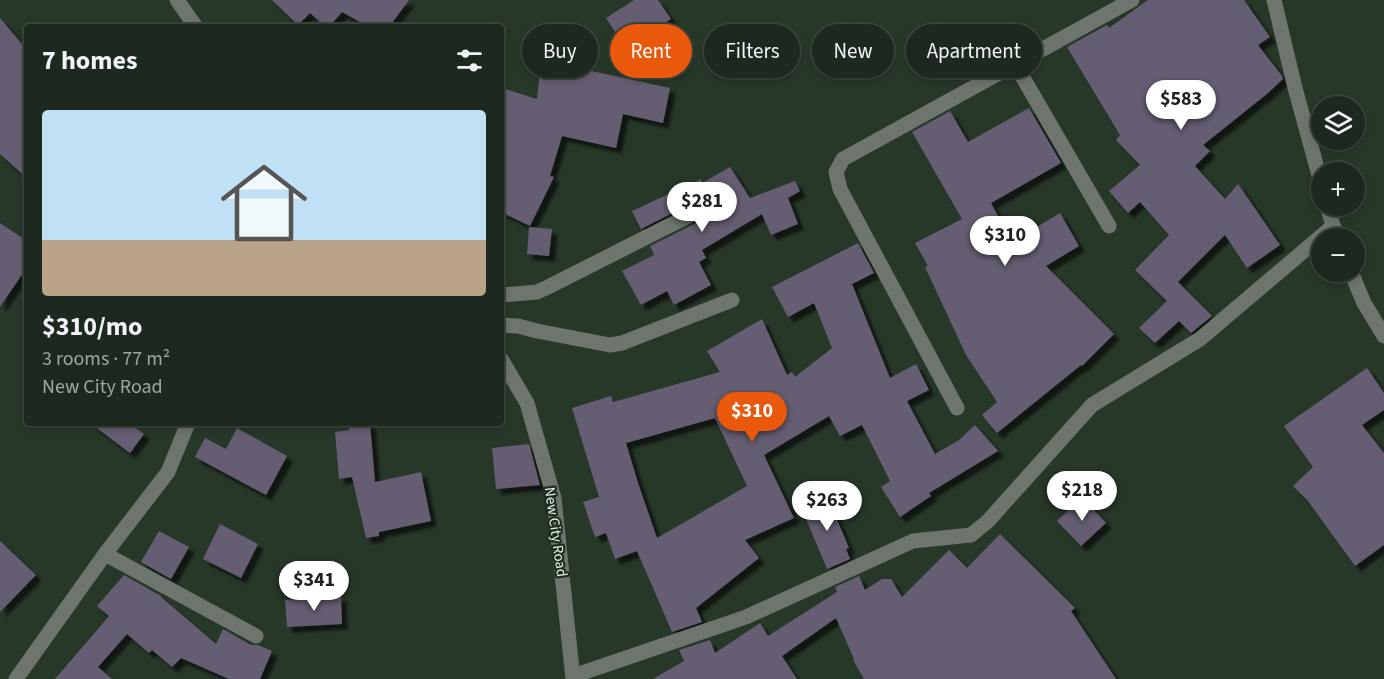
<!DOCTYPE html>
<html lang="en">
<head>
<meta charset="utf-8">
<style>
	body { margin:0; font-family:"Source Sans 3",sans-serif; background:#2a352b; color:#f1f3f6; height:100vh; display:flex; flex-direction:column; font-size:22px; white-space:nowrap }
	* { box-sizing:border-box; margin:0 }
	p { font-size:20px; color:#a0a6a4 }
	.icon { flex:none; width:33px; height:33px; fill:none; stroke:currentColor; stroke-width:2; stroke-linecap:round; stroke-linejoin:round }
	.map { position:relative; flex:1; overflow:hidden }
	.sheet { position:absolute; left:24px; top:24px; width:480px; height:402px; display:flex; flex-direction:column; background:#1d291e; border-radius:6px; box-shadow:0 3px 9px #0003,0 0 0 2px #3b453c }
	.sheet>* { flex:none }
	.guide { position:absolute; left:522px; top:24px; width:570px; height:54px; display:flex; gap:12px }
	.buttons { position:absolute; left:1311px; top:96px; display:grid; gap:12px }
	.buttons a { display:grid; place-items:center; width:54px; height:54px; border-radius:50%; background:#1d291e; box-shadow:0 3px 9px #0003,0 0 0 2px #3b453c; font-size:30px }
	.price { position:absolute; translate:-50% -51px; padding:0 14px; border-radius:21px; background:#fff; color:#222; font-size:20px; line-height:39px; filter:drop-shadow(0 2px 3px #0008) }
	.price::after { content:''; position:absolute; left:50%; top:36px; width:18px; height:14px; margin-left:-9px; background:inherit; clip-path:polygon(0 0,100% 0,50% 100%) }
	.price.current { background:#ea580c; color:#fff }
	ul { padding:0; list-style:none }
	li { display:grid; align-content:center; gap:12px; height:318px; padding:0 18px }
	li span { display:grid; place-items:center; height:186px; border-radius:6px; color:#555 }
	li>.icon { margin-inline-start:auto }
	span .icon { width:108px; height:108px; fill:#fffc; stroke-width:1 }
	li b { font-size:26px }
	h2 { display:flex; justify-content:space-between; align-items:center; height:72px; padding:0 18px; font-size:26px }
	.tag { padding:0 21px; border-radius:27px; background:#1d291e; box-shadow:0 3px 9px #0003,0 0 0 2px #3b453c; font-size:21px; line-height:54px }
	.tag.current { background:#ea580c; color:#fff }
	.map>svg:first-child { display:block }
	.building { fill:#655d71; fill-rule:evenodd; filter:url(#shadow) }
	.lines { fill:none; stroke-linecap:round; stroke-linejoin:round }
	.minor { stroke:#6d756d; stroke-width:15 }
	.labels { text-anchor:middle; stroke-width:4.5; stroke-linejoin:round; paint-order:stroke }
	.street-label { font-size:15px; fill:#e7f1e7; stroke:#1d2d1f }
</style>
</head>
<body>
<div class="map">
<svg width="1384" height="679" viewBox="0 0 1384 679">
	<defs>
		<filter id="shadow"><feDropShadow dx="5.5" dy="5.5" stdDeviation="1.5" flood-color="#0009"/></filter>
	</defs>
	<rect width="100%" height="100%" fill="#273728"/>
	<path class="building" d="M272,0h137l-20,27h-20l-27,-15 -13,15h-3l-16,-14 -12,12z
		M634,0h24l13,19 -45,29 -20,-30z
		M1148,0h96l26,37 -12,8 24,31 1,3 -15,14 -65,52 7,6 -15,15 30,33 13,-15 42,61 -33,23 -22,-33 -47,47 34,34 -21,17 -12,-12 -24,22 -16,-15 28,-27 -32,-31 34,-35 -29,-33 -12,11 -19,-22 31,-26 -24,-25 4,-5 -53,-88 40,-22 2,3z
		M0,18l27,32v128l-27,-24z
		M541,60l129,28 -7,35 -40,-9 -7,34 -54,-12 -12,40 4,1 -24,49 -29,-14v-109l4,-14 32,10z
		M1029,108l32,55 -70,40 21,39 48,-29 19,33 -33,20 68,68 -32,32 -1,-1 -84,68 -15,-18 15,-13 -31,-47 -41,-88 3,-1 -13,-23 47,-24 -50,-87 38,-21 18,31z
		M730,167l20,31 45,-17 5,10 -12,7 10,26 -27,11 -9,-21 -60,36 4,8 -7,4 12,23 -37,20 -7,-14 -26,14 -19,-34 32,-16 -4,-9 62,-31 4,-4 2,-5 -2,-5 -3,-3 -9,-1 -63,32 -9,-18 69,-32 1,4z
		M0,223l27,18v26l-27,40z
		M529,227l23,2 -3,27 -22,-2z
		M858,243l16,30 -22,11 38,94 26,-14 13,26 -22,11 28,53 24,-14 16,-15 23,26 -69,42 2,3 -31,21 -19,-30 9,-6 -28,-56 -22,11 -11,-20 -65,39 30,63 -49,22 14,18 -63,50 6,14 -30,10 -35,-81 -22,8 -9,-26 -11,4 -12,-35 16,-5 -27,-89 39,-12 2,6 107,-30 -13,-21 55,-32 25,56 5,-3 3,5 37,-29 -18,-45 -26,14 -16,-30zM715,418l32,68 -90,52 -19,-55 -12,-40z
		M1367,368l17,25v17l-22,15 22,28v92l-29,21 -47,-65 -15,-15 20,-19 -29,-41z
		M90,423h39l15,11 -14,19z
		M350,423h20l5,59 46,-10 10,49 -52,11v4l-13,2 -14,-61 -13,2 -4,-47 14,-2z
		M237,428l50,28 -21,39 -71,-38 10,-19 21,11z
		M529,444l11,41 -44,4 -4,-41z
		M827,496l22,52 -3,1 4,10 -23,10 -26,-62z
		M1082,497l24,26 -25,23 -24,-25z
		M220,524l38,20 -17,34 -38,-19z
		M159,531l30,16 -18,32 -30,-17z
		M1000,534l75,74 -4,3 45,68h-252l-11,-19 1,-1 -18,-41 -54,38 15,23h-144l31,-18 -5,-11 31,-10 5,13 45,-30 8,13 69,-44 -2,-5 24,-11 6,14 17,-11h9l11,18 47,-47 18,18z
		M0,541l36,34 -36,37z
		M124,575l37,21v1l55,47 7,-15 28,16h7l14,6 -12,28h-31l-48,-21 -9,9 -20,-17 -3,3 -22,-19 -29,33 14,12h-57l54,-63 -12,-10z
		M341,596l1,28 -55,3 -2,-27z"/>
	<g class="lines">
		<path class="minor" d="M177,0l19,27
			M1274,0l21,88 27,98
			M1015,64l94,162
			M1327,206l10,32
			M1351,272l13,31 20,33
			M501,295l36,-3 11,-5 160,-81
			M501,325l17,1 19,5 73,14 12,-2 110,-43
			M501,359l26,44 27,95 19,181
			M957,408l-117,-219 -4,-17 7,-13 289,-159
			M105,554l151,82
			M573,676l173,-59 167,-76 58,-6 17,-14 104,-116 108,-66 132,-112
			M16,679l89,-125 63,-82 20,-49"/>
	</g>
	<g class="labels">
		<g class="street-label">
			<text transform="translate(556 532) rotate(82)" y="5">New City Road</text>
		</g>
	</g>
</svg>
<div class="buttons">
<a><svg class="icon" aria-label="layers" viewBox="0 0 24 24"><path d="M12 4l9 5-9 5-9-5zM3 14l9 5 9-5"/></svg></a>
<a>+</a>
<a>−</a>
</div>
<b class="price" style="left:1181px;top:131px">$583</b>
<b class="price" style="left:702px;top:233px">$281</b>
<b class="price" style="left:1005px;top:267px">$310</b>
<b class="price current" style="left:752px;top:443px">$310</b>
<b class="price" style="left:1082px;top:522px">$218</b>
<b class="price" style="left:827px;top:532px">$263</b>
<b class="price" style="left:314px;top:612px">$341</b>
<div class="guide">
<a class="tag">Buy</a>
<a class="tag current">Rent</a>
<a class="tag">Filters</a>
<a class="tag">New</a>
<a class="tag">Apartment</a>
</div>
<section class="sheet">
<h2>7 homes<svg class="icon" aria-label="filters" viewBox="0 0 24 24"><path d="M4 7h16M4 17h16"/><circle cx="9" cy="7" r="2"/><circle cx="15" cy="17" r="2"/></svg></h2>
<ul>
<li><span style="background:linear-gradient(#bfe0f5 70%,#b9a48a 0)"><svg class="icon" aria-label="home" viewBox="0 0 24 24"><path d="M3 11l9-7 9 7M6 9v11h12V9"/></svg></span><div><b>$310/mo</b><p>3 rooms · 77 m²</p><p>New City Road</p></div></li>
</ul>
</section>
</div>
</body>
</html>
